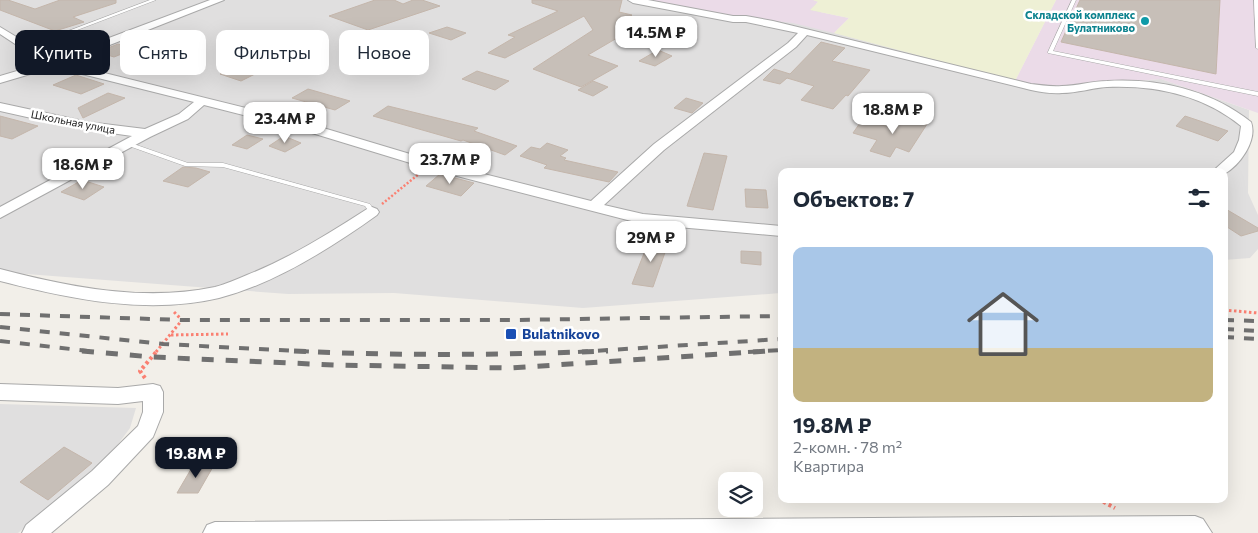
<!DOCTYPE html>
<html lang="ru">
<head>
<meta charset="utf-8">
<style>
	body { margin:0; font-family:Commissioner,sans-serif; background:#f6f6f7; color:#1f2937; height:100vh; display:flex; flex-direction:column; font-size:19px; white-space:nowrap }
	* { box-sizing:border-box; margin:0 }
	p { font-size:16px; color:#747a83 }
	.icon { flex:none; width:28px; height:28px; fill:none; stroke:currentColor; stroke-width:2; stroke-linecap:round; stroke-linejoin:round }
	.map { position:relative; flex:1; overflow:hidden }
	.sheet { position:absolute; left:778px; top:168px; width:450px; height:335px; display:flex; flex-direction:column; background:#fff; border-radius:10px; box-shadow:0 5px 20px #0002 }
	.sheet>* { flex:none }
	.top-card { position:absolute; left:15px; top:30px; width:475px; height:45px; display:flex; gap:10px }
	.buttons { position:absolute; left:718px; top:472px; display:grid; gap:10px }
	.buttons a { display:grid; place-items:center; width:45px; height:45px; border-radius:10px; background:#fff; box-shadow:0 5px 20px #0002; font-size:25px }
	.price { position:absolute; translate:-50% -42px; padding:0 11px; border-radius:10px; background:#fff; color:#222; font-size:16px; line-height:32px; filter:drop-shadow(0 1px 2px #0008) }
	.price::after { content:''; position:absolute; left:50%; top:30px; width:15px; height:11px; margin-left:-8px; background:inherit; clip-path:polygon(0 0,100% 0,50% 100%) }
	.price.active { background:#111827; color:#fff }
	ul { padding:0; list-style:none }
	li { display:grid; align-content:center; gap:10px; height:265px; padding:0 15px }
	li+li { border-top:1px solid #e0e1e3 }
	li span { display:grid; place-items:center; height:155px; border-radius:10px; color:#555 }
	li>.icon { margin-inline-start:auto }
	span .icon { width:90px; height:90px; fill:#fffc; stroke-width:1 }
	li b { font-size:21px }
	h2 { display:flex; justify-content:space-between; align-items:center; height:60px; padding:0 15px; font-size:21px }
	.tag { padding:0 18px; border-radius:10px; background:#fff; box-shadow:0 5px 20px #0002; font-size:18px; line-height:45px }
	.tag.active { background:#111827; color:#fff }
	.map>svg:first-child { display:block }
	.residential { fill:#e0dfdf }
	.industrial { fill:#ebdbe8 }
	.farmland { fill:#eef0d5 }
	.building { fill:#c7bfb8; stroke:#c4b6ab }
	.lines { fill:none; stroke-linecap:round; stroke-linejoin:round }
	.lane-casing { stroke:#a9a9a9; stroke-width:1 }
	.street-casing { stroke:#a9a9a9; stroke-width:2 }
	.path-far2 { stroke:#fa8072; stroke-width:2.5; stroke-dasharray:2 2; stroke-linecap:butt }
	.path-far1 { stroke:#fa8072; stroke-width:3; stroke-dasharray:2.5 2.5; stroke-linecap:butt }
	.path { stroke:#fa8072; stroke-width:4; stroke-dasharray:3 3; stroke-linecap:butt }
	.lane { fill:#fff; fill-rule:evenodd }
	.street { fill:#fff; fill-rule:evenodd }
	.rail-far1 { stroke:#707070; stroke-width:4; stroke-dasharray:10 10; stroke-linecap:butt }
	.rail { stroke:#707070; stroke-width:5; stroke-dasharray:12 12; stroke-linecap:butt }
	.culture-dot { fill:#0f9aa8; stroke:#fff; stroke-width:2 }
	.transit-dot { fill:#1a4fb4; stroke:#fff; stroke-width:2 }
	.labels { text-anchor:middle; stroke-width:5; stroke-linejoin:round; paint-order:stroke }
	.far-culture-label { font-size:11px; font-weight:bold; fill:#0d838f; stroke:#fff; text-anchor:end }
	.far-street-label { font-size:11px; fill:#222; stroke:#fff }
	.transit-label { font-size:14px; font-weight:bold; fill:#164399; stroke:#fff; text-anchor:start }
</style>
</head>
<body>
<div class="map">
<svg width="1258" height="533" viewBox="0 0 1258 533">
	<rect width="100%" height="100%" fill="#f2efe9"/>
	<path class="residential" d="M0,0h813l22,33 211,55 115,-9 88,31 -1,83 10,22v34l-8,9 -26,2v-89h-443v122l-198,15 -189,-15 -106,1 -288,-22z
		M0,404l136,4 -6,20 -20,27 -92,78h-18z"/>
	<path class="industrial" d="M641,0h172l6,1 -9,9 39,8 -15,15 -41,-10 -69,-8z
		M1056,0h202v113l-97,-34 -115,9 -31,-7z"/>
	<path class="farmland" d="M813,0h243l-41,81 -181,-48 15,-15 -39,-8 8,-8z"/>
	<path class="building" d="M0,0h8l27,9 25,-9h56v3l-43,14 11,5 -29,9 -55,-21z
		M375,0h19l9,4 10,-4h9l18,6 -72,24 -39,-14z
		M532,0h90l-3,12 13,3 -5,3 37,10 8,-2 19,4 -19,14 -43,-13 -41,24 30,11 -37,21 -48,-18 60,-39 -9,-14 -79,42 -17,-5 27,-16 -7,-2 50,-24 -26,-8z
		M1080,0h140l-4,74 -155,-32z
		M447,27l19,6 -15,7 -22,-7z
		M87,33l16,5 -21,8 -16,-5z
		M821,42l24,6 -13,13 38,9 -22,26 -2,-1 -13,14 -32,-9 13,-14 -27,-8 -7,6 -17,-4 11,-11 16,5z
		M118,44l16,5 -20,8 -16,-5z
		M150,45l51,16 -23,12 -19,-7 7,-3 -35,-10z
		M658,50l14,6 -17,10 -16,-5z
		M240,65l21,6 -20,10 -21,-7z
		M477,71l32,10 -14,9 -33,-11z
		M76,75l28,9 -23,10 -28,-9z
		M593,81l15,6 -15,9 -15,-6z
		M308,89l42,12 -15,9 -43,-12z
		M108,93l17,5 -42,20 -5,-10z
		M686,98l17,5 -11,10 -18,-5z
		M388,106l90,22 -4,3 43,15 -12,9 -42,-15 -2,1 -88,-25z
		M0,116l38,10 -26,13 -12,-3z
		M912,116l17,5 -20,31 -13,-5 -6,10 -20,-6 7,-11 -24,-7 9,-13 27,7 6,-7 12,3z
		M1185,116l15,5 28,10 -10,10 -42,-15z
		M247,135l16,4 -16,10 -15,-4z
		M284,136l17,7 -16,9 -16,-6z
		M547,143l21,7 -8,6 6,2 -2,2 54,12 -9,10 -65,-14 3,-3 -27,-9 11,-9 9,2z
		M704,153l23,3 -14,54 -26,-4z
		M183,167l13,1 14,4 -22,15 -25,-6z
		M440,174l34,9 -13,13 -35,-10z
		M82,180l22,7 -20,13 -23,-8z
		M745,189l21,1 2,18 -22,-1z
		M1224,208l34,20v3l-17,5 -17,-11z
		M650,238l19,3 -16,46 -21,-3z
		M741,251l20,1v13l-20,-2z
		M64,447l28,16 -44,37 -28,-18z
		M194,464l20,1 -16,28h-21z"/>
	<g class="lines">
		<g class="lane-casing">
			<path id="lane" d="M150,0h6l-126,48 -4,-1z
				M1072,0h4l-23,51 205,41v4l-210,-43v-1z
				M1254,0h4v49l-2,-1z
				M128,142l60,21h35l147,41 5,8 -1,1h-4l-5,-7 -142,-39 -38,-1 -59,-21 -1,-1z"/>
		</g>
		<g class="street-casing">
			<path id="street" d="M210,0h14l-160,63 246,61 130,39 151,38 63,-57 134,-101 10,-10 -52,-11h-13l-100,-19 -5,-3h20l85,16h13l27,5 258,63c10,1 20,3 31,2 15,0 30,-5 45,-5 51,-3 104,9 144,41 7,19 -12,44 -27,52v-3h-11l21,-19 5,-12 2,-14c-38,-31 -86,-41 -134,-39 -15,1 -30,6 -45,6 -11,1 -21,-1 -31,-3l-224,-55 -11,12 -132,103 -60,55 39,9 138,12v10l-138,-12 -213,-55 -128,-39 -98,-25 -16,14 -38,18 -150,81v-11l132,-71 -56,-8 -76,-17v-8l88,19 57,7 34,-15 15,-12 -140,-35 -54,16v-7l44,-13 -44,-29v-7l53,32z
				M372,207l5,2 2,3 -2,3c-46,33 -103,69 -158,83 -72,17 -149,1 -219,-17v-12c69,18 144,33 215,18 11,-3 22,-8 32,-12 43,-17 81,-41 120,-66z
				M0,384l118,4 35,-4 7,2 3,6v20l-10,25 -45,48 -57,48h-29l4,-8 66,-54 46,-45 5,-14v-11l-25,3 -118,-4z
				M1195,516l8,3 9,14h-1009l4,-8 8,-3z"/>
		</g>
		<path class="path-far2" d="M382,204l38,-31"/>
		<path class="path-far1" d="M1224,310l34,3
			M171,335l57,-1
			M156,352l26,-32 -8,-8"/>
		<path class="path" d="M145,378l-5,-7 17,-20
			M1098,499l17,9"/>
		<use href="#lane" class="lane"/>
		<use href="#street" class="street"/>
		<path class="rail-far1" d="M0,314l182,6h330l269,-4
			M1224,320l34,1
			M0,327l163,17 154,8
			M1224,329l34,2
			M1224,337l34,2
			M0,341l97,11
			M578,352l203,-13
			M748,352l33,-2"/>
		<path class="rail" d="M82,351l70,6 183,8 175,3 257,-17
			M294,351c105,5 209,4 314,0"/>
	</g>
	<circle class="culture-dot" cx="1145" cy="21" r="5"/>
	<rect class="transit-dot" x="505" y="328" width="12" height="12" rx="2.5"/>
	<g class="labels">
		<g class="far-culture-label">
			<text x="1135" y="19">Складской комплекс<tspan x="1135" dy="13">Булатниково</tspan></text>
		</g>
		<g class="far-street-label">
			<text transform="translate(73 122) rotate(11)" y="4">Школьная улица</text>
		</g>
		<g class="transit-label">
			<text x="522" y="339">Bulatnikovo</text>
		</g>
	</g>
</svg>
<div class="buttons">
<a><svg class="icon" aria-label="layers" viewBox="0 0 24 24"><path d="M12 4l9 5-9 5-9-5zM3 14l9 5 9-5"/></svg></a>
</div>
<b class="price" style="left:656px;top:58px">14.5M ₽</b>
<b class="price" style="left:893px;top:135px">18.8M ₽</b>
<b class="price" style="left:285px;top:144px">23.4M ₽</b>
<b class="price" style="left:450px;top:185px">23.7M ₽</b>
<b class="price" style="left:83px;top:190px">18.6M ₽</b>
<b class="price" style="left:651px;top:263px">29M ₽</b>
<b class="price active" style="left:196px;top:479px">19.8M ₽</b>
<div class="top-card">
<a class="tag active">Купить</a>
<a class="tag">Снять</a>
<a class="tag">Фильтры</a>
<a class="tag">Новое</a>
</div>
<section class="sheet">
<h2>Объектов: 7<svg class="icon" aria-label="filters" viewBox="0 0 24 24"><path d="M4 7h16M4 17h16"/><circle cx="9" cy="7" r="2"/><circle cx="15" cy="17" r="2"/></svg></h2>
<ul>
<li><span style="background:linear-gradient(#a9c7e8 65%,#c2b280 0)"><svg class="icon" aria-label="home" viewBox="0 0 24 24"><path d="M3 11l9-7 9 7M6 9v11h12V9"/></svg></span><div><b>19.8M ₽</b><p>2-комн. · 78 m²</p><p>Квартира</p></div></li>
</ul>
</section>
</div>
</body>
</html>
